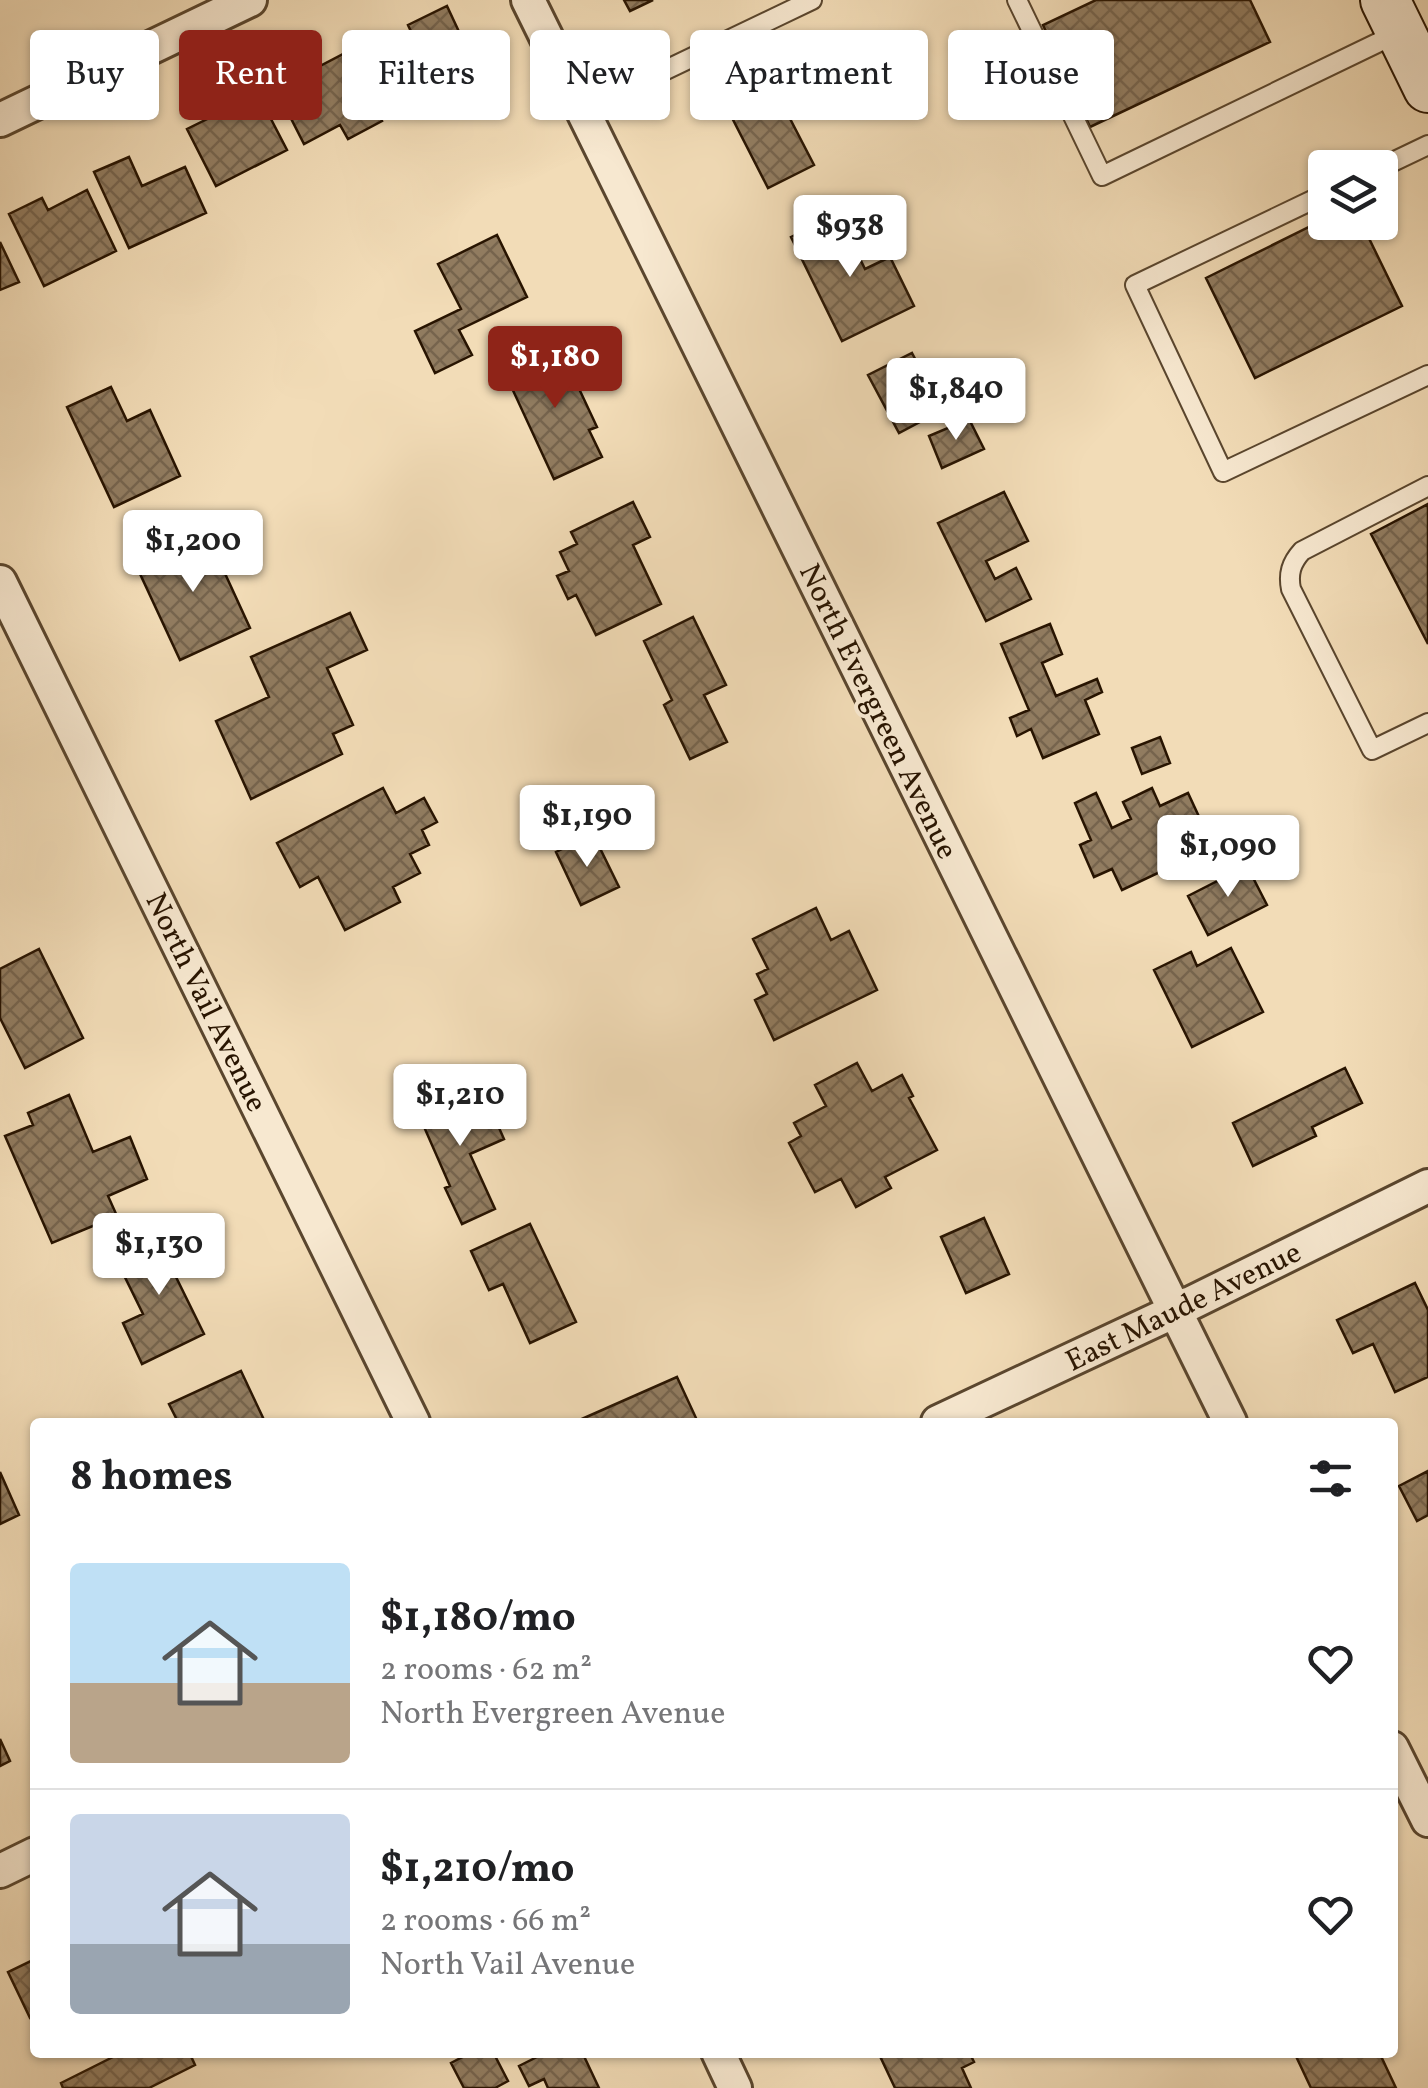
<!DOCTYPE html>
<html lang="en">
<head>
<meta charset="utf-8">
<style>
	body { margin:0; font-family:Vollkorn,serif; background:#f2f2f2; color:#202124; height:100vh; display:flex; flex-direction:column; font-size:38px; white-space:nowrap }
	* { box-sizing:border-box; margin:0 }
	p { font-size:32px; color:#757577 }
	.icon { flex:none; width:55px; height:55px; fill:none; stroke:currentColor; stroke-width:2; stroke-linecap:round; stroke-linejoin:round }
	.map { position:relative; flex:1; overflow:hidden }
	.drawer { position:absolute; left:30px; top:1418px; width:1368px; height:640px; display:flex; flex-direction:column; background:#fff; border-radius:10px; box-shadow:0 2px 8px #0004 }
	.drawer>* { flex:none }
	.guide { position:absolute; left:30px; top:30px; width:1370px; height:90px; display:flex; gap:20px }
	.tools { position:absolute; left:1308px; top:150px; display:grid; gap:20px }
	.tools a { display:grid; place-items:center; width:90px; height:90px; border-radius:10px; background:#fff; box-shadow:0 2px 8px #0004; font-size:50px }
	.price { position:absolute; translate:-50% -85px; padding:0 22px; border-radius:10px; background:#fff; color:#222; font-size:32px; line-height:65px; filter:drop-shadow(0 2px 5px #0008) }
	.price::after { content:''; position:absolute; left:50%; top:60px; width:30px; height:22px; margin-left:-15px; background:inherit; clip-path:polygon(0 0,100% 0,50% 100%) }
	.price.selected { background:#8f2418; color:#fff }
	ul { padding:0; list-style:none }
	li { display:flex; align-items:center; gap:30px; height:250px; padding:0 40px }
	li+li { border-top:2px solid #e0e0e0 }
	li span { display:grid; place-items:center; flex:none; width:280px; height:200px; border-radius:10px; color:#555 }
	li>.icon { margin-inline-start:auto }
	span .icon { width:120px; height:120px; fill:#fffc; stroke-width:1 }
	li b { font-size:42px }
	h2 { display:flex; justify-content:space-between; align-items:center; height:120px; padding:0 40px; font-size:42px }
	.chip { padding:0 35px; border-radius:10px; background:#fff; box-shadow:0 2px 8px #0004; font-size:35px; line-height:90px }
	.chip.selected { background:#8f2418; color:#fff }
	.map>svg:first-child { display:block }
	.building { fill:url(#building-cross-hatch); stroke:#281401; stroke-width:2.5 }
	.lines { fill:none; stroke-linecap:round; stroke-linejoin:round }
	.service-casing { stroke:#5a462e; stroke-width:22 }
	.minor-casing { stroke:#5a462e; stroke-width:38 }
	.secondary-casing { stroke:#281401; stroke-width:52 }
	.service { stroke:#f7e8d0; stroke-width:18 }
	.minor { stroke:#f7e8d0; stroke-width:32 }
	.secondary { stroke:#f7e8d0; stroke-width:48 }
	.labels { text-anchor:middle; stroke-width:8; stroke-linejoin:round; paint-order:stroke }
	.street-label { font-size:30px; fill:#281401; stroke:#f7e8d0 }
</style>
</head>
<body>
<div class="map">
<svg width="1428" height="2088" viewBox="0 0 1428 2088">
	<defs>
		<pattern id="building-cross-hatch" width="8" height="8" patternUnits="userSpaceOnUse" patternTransform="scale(2.5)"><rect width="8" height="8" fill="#917c60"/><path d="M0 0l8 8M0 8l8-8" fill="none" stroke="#76644d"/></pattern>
	</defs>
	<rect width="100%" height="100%" fill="#f2dcb7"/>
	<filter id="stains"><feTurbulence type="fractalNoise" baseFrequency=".002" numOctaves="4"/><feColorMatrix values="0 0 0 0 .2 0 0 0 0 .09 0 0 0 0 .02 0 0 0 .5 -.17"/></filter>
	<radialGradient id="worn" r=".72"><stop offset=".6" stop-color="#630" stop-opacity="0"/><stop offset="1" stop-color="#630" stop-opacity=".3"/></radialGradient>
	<path class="building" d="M624,0h29l-23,11z
		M1096,0h154l20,42 -180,85 -47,-102z
		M447,6l34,73 -76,35 -21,-44 37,-17 -13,-28z
		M347,52l35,69 -34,18 -8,-14 -36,19 -28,-55z
		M771,82l43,83 -46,23 -42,-82z
		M258,94l29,56 -71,36 -29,-57z
		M129,157l13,29 43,-19 21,46 -77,35 -35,-76z
		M87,190l29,61 -72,35 -35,-72 33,-16 6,12z
		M838,214l27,55 25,-12 24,49 -72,35 -51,-104z
		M1325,219v3h36l41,84 -147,72 -49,-100z
		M497,235l30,62 -68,33 13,25 -37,18 -20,-42 46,-22 -23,-45z
		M0,242l19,40 -19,8z
		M559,346l38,81 -8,3 13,27 -48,22 -50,-108z
		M912,353l19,36 8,-6 11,23 -51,27 -31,-58z
		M111,387l16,34 23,-11 30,66 -66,31 -47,-100z
		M969,419l15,30 -42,19 -13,-32z
		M1004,492l24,49 -42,20 9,18 21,-11 15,31 -45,22 -48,-98z
		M633,502l17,35 -17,8 28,59 -65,31 -20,-40 -8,4 -11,-23 12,-5 -9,-19 17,-8 -6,-12z
		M1428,504v140l-57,-110z
		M205,530l45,98 -70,32 -45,-97z
		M350,613l17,37 -40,18 26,57 -20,9 9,20 -91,45 -35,-78 53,-24 -18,-40z
		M693,617l33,68 -22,10 23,47 -37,17 -26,-54 8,-5 -28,-59z
		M1050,624l12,30 -20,9 14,33 41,-17 5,13 -17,8 14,34 -56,24 -12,-29 -14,7 -7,-18 19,-8 -28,-66z
		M1160,737l10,26 -28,11 -10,-26z
		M383,788l13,25 28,-15 13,24 -15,8 7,15 -19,9 10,19 -27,14 7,15 -55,28 -27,-53 -18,10 -23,-44z
		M1152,788l8,18 28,-13 25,54 -91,43 -10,-21 -18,8 -14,-32 11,-5 -16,-37 21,-10 16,35 19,-9 -8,-17z
		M593,834l26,53 -38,18 -25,-53z
		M1247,866l20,39 -59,30 -20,-39z
		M816,908l15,32 18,-9 28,59 -103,50 -19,-40 12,-6 -10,-20 11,-5 -15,-30z
		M1231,948l32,64 -71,35 -38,-77 37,-18 6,14z
		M39,949l44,89 -58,30 -25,-50v-49z
		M857,1063l15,28 30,-16 11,21 -4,2 28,52 -52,27 6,11 -35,19 -15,-28 -26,13 -26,-49 12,-7 -7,-13 32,-17 -11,-21z
		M1345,1068l17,35 -50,24 4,9 -63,30 -20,-43z
		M456,1086l15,33 20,-9 13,29 -34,15 25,55 -33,15 -17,-36 5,-2 -36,-82z
		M69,1095l24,57 37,-15 17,42 -39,17 9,20 -65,27 -47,-107 28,-11 -5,-12z
		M984,1218l25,56 -43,19 -25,-56z
		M530,1224l46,98 -46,21 -27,-59 -14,6 -18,-39z
		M173,1231l18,38 -15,8 28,57 -62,30 -19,-41 20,-9 -28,-57z
		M1415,1283l13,27v67l-33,15 -22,-48 -20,9 -16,-33z
		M241,1371l24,51h-87l-9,-18z
		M677,1377l19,41 -9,4h-112z
		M1428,1471v44l-11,6 -18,-35z
		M0,1472l19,43 -19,9z
		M0,1739l10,22 -10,5z
		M35,1959v57l-5,2 -22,-46z
		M123,2052h66l6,13 -46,23h-86l-2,-5z
		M472,2052h21l15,29 -13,7h-31l-13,-25z
		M547,2052h35l17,36h-51l-4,-9 -15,7 -10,-20z
		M878,2052h91l5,10 -12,6 9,20h-76z
		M1294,2052h85l17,36h-85z"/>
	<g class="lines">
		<g class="service-casing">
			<path id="service" d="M1017,0l85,176 296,-143
				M582,110l230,-110
				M1380,168l48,-23
				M1325,194l-190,91 88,187 205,-97
				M1428,486l-126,65c-11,12 -14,23 -11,38l81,161 56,-27"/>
		</g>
		<g class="minor-casing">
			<path id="minor" d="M528,0l702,1422
				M0,120l250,-120
				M0,582l413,840
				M938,1422l237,-111 253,-125
				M1392,1748l36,72
				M0,1871l35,-17
				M718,2052l17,36"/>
		</g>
		<g class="secondary-casing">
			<path id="secondary" d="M1385,0l43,88"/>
		</g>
		<use href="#service" class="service"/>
		<use href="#minor" class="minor"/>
		<use href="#secondary" class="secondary"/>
	</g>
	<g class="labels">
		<g class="street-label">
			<text transform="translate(879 711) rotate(64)" y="10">North Evergreen Avenue</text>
			<text transform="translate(207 1002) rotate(64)" y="10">North Vail Avenue</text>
			<text transform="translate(1183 1306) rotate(-26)" y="10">East Maude Avenue</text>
		</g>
	</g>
	<rect width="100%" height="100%" filter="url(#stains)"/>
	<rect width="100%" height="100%" fill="url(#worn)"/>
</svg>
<div class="tools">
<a><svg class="icon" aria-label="layers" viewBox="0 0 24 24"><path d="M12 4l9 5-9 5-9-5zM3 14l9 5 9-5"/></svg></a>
</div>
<b class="price" style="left:850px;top:280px">$938</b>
<b class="price selected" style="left:555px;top:411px">$1,180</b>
<b class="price" style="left:956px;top:443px">$1,840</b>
<b class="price" style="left:193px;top:595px">$1,200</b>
<b class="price" style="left:587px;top:870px">$1,190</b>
<b class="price" style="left:1228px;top:900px">$1,090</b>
<b class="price" style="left:460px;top:1149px">$1,210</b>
<b class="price" style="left:159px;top:1298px">$1,130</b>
<div class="guide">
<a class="chip">Buy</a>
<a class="chip selected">Rent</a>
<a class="chip">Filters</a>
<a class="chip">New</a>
<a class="chip">Apartment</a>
<a class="chip">House</a>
</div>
<section class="drawer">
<h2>8 homes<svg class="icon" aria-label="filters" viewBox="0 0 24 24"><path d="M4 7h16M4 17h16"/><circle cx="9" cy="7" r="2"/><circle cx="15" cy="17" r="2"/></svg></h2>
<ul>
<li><span style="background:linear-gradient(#bfe0f5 60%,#b9a48a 0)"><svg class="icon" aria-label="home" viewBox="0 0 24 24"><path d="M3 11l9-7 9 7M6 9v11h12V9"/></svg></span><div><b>$1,180/mo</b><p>2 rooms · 62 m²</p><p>North Evergreen Avenue</p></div><svg class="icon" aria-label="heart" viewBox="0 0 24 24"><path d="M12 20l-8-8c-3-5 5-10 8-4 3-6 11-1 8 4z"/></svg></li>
<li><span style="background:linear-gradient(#c9d6e8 65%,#9aa5b1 0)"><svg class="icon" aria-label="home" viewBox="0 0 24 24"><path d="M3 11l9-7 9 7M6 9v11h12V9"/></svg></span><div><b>$1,210/mo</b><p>2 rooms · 66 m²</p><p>North Vail Avenue</p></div><svg class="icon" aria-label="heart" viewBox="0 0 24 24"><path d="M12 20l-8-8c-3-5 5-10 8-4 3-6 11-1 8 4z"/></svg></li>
</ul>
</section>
</div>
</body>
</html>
